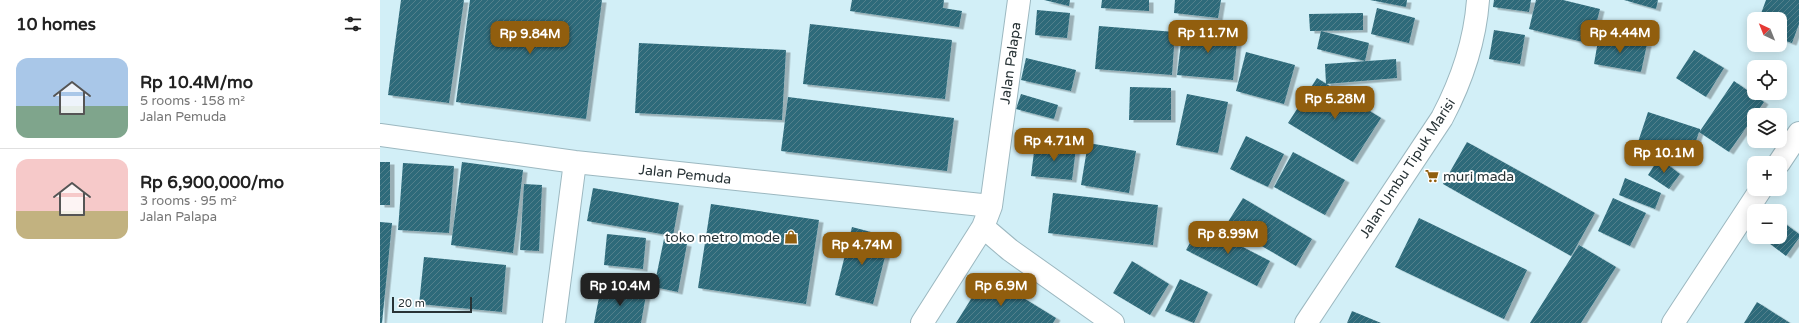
<!DOCTYPE html>
<html lang="en">
<head>
<meta charset="utf-8">
<style>
	body { margin:0; font-family:"Varela Round",sans-serif; background:#f6f6f6; color:#222; height:100vh; display:flex; flex-direction:column; font-size:15px; white-space:nowrap }
	* { box-sizing:border-box; margin:0 }
	p { font-size:13px; color:#767676 }
	.icon { flex:none; width:22px; height:22px; fill:none; stroke:currentColor; stroke-width:2; stroke-linecap:round; stroke-linejoin:round }
	.map { position:relative; flex:1; overflow:hidden }
	.panel { display:flex; flex-direction:column; background:#fff; width:380px }
	.panel>* { flex:none }
	.needle { width:26px; rotate:317deg }
	.fabs { position:absolute; left:1367px; top:12px; display:grid; gap:8px }
	.fabs a { display:grid; place-items:center; width:40px; height:40px; border-radius:8px; background:#fff; box-shadow:0 2px 10px #0003; font-size:20px }
	.scale { position:absolute; left:12px; bottom:10px; width:80px; box-sizing:border-box; padding-left:4px; border:2px solid #283336; border-top:0; font-size:11px; line-height:14px; white-space:nowrap; color:#283336; -webkit-text-stroke:3px #fff; paint-order:stroke }
	.price { position:absolute; translate:-50% -34px; padding:0 9px; border-radius:8px; background:#915e0e; color:#fff; font-size:13px; line-height:26px; filter:drop-shadow(0 1px 2px #0008) }
	.price::after { content:''; position:absolute; left:50%; top:24px; width:12px; height:9px; margin-left:-6px; background:inherit; clip-path:polygon(0 0,100% 0,50% 100%) }
	.price.current { background:#222; color:#fff }
	ul { padding:0; list-style:none }
	li { display:flex; align-items:center; gap:12px; height:100px; padding:0 16px }
	li+li { border-top:1px solid #e0e0e0 }
	li span { display:grid; place-items:center; flex:none; width:112px; height:80px; border-radius:12px; color:#555 }
	li>.icon { margin-inline-start:auto }
	span .icon { width:48px; height:48px; fill:#fffc; stroke-width:1 }
	li b { font-size:17px }
	h2 { display:flex; justify-content:space-between; align-items:center; height:48px; padding:0 16px; font-size:17px }
	main { display:flex; flex:1; min-height:0 }
	.map>svg:first-child { display:block }
	.building { fill:url(#building-hatch); filter:url(#shadow) }
	.lines { fill:none; stroke-linecap:round; stroke-linejoin:round }
	.minor-casing { stroke:#9cb8c0; stroke-width:24 }
	.minor { stroke:#fff; stroke-width:22 }
	.labels { text-anchor:middle; stroke-width:4; stroke-linejoin:round; paint-order:stroke }
	.street-label { font-size:14px; fill:#283336; stroke:#fff }
	.poi-label { font-size:14px; fill:#283336; stroke:#fff; text-anchor:start }
</style>
</head>
<body>
<main>
<section class="panel">
<h2>10 homes<svg class="icon" aria-label="filters" viewBox="0 0 24 24"><path d="M4 7h16M4 17h16"/><circle cx="9" cy="7" r="2"/><circle cx="15" cy="17" r="2"/></svg></h2>
<ul>
<li><span style="background:linear-gradient(#a9c7e8 60%,#7fa58c 0)"><svg class="icon" aria-label="home" viewBox="0 0 24 24"><path d="M3 11l9-7 9 7M6 9v11h12V9"/></svg></span><div><b>Rp 10.4M/mo</b><p>5 rooms · 158 m²</p><p>Jalan Pemuda</p></div></li>
<li><span style="background:linear-gradient(#f6c9c9 65%,#c2b280 0)"><svg class="icon" aria-label="home" viewBox="0 0 24 24"><path d="M3 11l9-7 9 7M6 9v11h12V9"/></svg></span><div><b>Rp 6,900,000/mo</b><p>3 rooms · 95 m²</p><p>Jalan Palapa</p></div></li>
</ul>
</section>
<div class="map">
<svg width="1419" height="323" viewBox="0 0 1419 323">
	<defs>
		<pattern id="building-hatch" width="6" height="6" patternUnits="userSpaceOnUse"><rect width="6" height="6" fill="#2e6a7a"/><path d="M-1 1l2-2M0 6l6-6M5 7l2-2" fill="none" stroke="#52808c"/></pattern>
		<filter id="shadow"><feDropShadow dx="4.5" dy="2.5" stdDeviation="0" flood-color="#0004"/></filter>
	</defs>
	<rect width="100%" height="100%" fill="#d2eff7"/>
	<path class="building" d="M21,0h63l-15,103 -61,-8z
		M90,0h132l-16,119 -130,-17z
		M472,0h92l-1,8 19,3 -3,16 -109,-16z
		M664,0h26l-1,6z
		M722,0h47v11l-48,-3z
		M795,0h46l-3,18 -44,-5z
		M990,0h37l-1,7z
		M1114,0h37l-2,12 -36,-5z
		M1156,0h27l37,9 -9,35 -62,-15z
		M1244,0h34l-2,9z
		M1386,0h33v24l-7,19 -12,-4v-20h-21z
		M997,8l38,10 -6,25 -38,-9z
		M657,10l33,3 -3,25 -32,-3z
		M983,13v17l-53,1 -1,-17z
		M430,24l142,16 -7,59 -142,-15z
		M719,26l76,6 -3,43 -77,-6z
		M803,27l55,6 -5,47 -56,-5z
		M1114,30l31,5 -5,29 -31,-5z
		M941,31l48,12 -4,18 -48,-12z
		M1219,35l48,9 -6,28 -47,-8z
		M259,43l147,7 -4,70 -147,-7z
		M1314,50l30,18 -18,29 -30,-19z
		M866,52l49,13 -11,39 -48,-13z
		M646,58l50,12 -5,21 -50,-11z
		M1016,59l1,19 -71,6 -1,-20z
		M937,78l64,40 -28,44 -65,-39z
		M1354,81l30,21 -35,50 -30,-20 -10,30 -52,-17 11,-33 52,17v2z
		M750,87l41,1v32h-42z
		M641,94l37,11 -4,14 -38,-10z
		M807,94l41,8 -10,51 -42,-8z
		M408,97l166,21 -7,53 -166,-20z
		M866,136l38,18 -16,33 -38,-18z
		M1087,142l128,71 -24,43 -128,-72z
		M708,143l48,8 -7,42 -48,-8z
		M655,144l41,4 -4,32 -41,-4z
		M913,152l52,28 -20,35 -51,-28z
		M1279,158l21,16 -11,15 -21,-14z
		M0,162h10v43h-10z
		M82,162l61,8 -10,83 -62,-8z
		M23,163l51,3 -5,67 -51,-3z
		M1245,178l36,15 -6,16 -36,-14z
		M144,184l18,1 -3,66 -19,-1z
		M213,188l86,15 -6,33 -86,-15z
		M673,193l105,12 -5,40 -105,-12z
		M863,198l69,41 -16,27 -70,-41z
		M1233,198l33,15 -16,33 -32,-15z
		M331,204l108,16 -13,84 -108,-16z
		M1039,218l108,52 -23,49 -109,-52z
		M1400,220l19,14v4l-13,18 -25,-19h19z
		M0,222l12,1 -10,100h-2z
		M820,225l70,36 -13,25 -71,-36z
		M472,227l38,10 -17,67 -38,-9z
		M227,234l39,4 -3,31 -39,-4z
		M284,239l23,5 -9,48 -24,-5z
		M1199,245l37,22 -35,56h-51z
		M44,257l82,8 -4,47 -83,-8z
		M752,261l37,23 -19,31 -37,-22z
		M606,275l70,43 -3,5h-97z
		M800,279l28,13 -14,31 -29,-12z
		M221,287l45,8 -5,28h-47z
		M1377,302l33,21h-46z
		M972,311l29,12h-34z"/>
	<g class="lines">
		<g class="minor-casing">
			<path id="minor" d="M0,135l195,27 416,44
				M1399,163l20,-30
				M603,227l27,23 103,73
				M174,323l21,-161
				M542,323l61,-96 8,-21 28,-206
				M926,323l136,-205c19,-36 33,-77 36,-118
				M1293,323l88,-134"/>
		</g>
		<use href="#minor" class="minor"/>
	</g>
	<defs>
		<g id="supermarket-bare" transform="scale(1.08)"><path d="M-6-5.5h2.5l.6 2H6L4.5 2H-2.5L-4.4-4H-6ZM-1.5 3.2a1.3 1.3 0 1 0 .1 0ZM3 3.2a1.3 1.3 0 1 0 .1 0Z" fill="#915e0e" stroke="#fff" stroke-width="2.5" paint-order="stroke"/></g>
		<g id="shop-bare" transform="scale(1.08)"><path d="M-5-2.5h2.3a2.7 3.5 0 0 1 5.4 0H5L5.5 6h-11ZM-1.5-2.5h3a1.5 2.3 0 0 0-3 0Z" fill="#915e0e" stroke="#fff" stroke-width="2.5" paint-order="stroke"/></g>
	</defs>
	<g fill-rule="evenodd">
		<use href="#supermarket-bare" x="1052" y="176"/>
		<use href="#shop-bare" x="411" y="237"/>
	</g>
	<g class="labels">
		<g class="street-label">
			<text transform="translate(630 63) rotate(-82)" y="5">Jalan Palapa</text>
			<text transform="translate(1027 168) rotate(-57)" y="5">Jalan Umbu Tipuk Marisi</text>
			<text transform="translate(305 174) rotate(6)" y="5">Jalan Pemuda</text>
		</g>
		<g class="poi-label">
			<text x="1063" y="181">muri mada</text>
			<text x="400" y="242" text-anchor="end">toko metro mode</text>
		</g>
	</g>
</svg>
<div class="fabs">
<a><svg class="needle" viewBox="-14 -14 28 28"><path d="M0-13l5 13h-10z" fill="#e53935"/><path d="M0 13l5-13h-10z" fill="#767676"/></svg></a>
<a><svg class="icon" aria-label="locate" viewBox="0 0 24 24"><circle cx="12" cy="12" r="6"/><path d="M12 2v4M12 18v4M2 12h4M18 12h4"/></svg></a>
<a><svg class="icon" aria-label="layers" viewBox="0 0 24 24"><path d="M12 4l9 5-9 5-9-5zM3 14l9 5 9-5"/></svg></a>
<a>+</a>
<a>−</a>
</div>
<div class="scale">20 m</div>
<b class="price" style="left:828px;top:54px">Rp 11.7M</b>
<b class="price" style="left:1240px;top:54px">Rp 4.44M</b>
<b class="price" style="left:150px;top:55px">Rp 9.84M</b>
<b class="price" style="left:955px;top:120px">Rp 5.28M</b>
<b class="price" style="left:674px;top:162px">Rp 4.71M</b>
<b class="price" style="left:1284px;top:174px">Rp 10.1M</b>
<b class="price" style="left:848px;top:255px">Rp 8.99M</b>
<b class="price" style="left:482px;top:266px">Rp 4.74M</b>
<b class="price current" style="left:240px;top:307px">Rp 10.4M</b>
<b class="price" style="left:621px;top:307px">Rp 6.9M</b>
</div>
</main>
</body>
</html>
